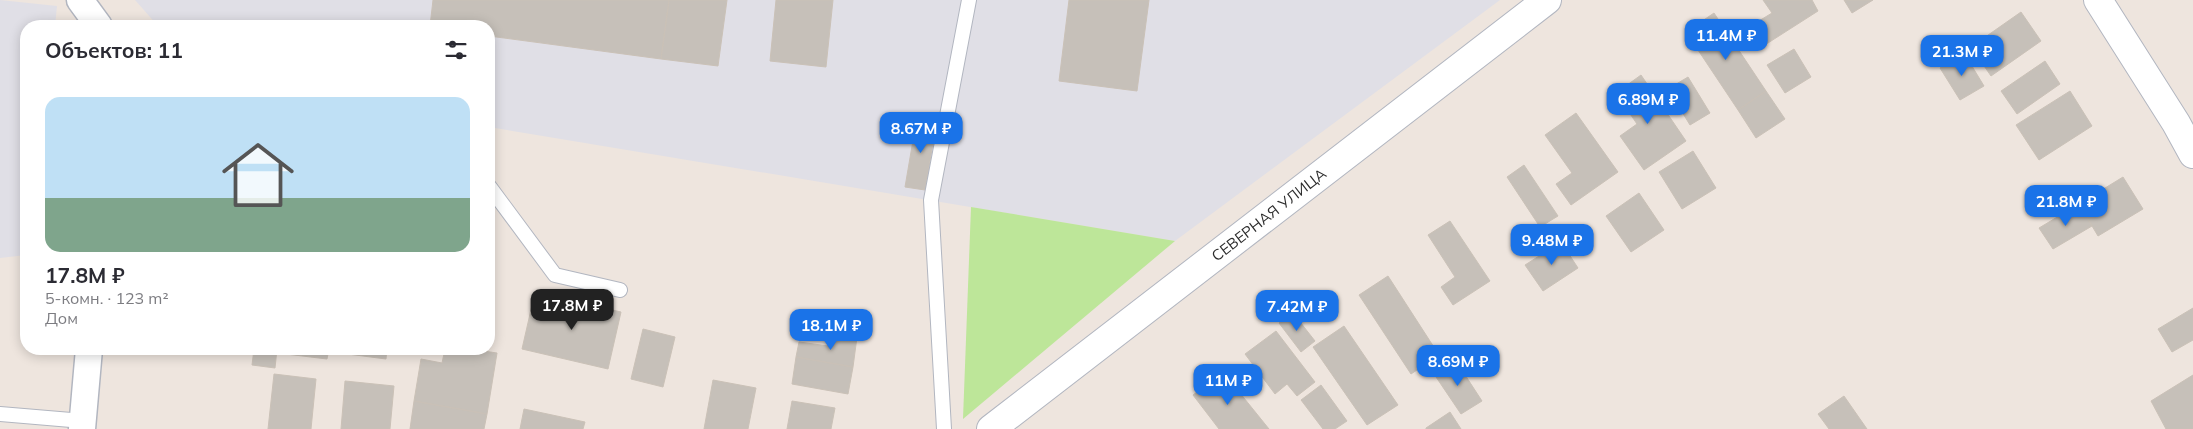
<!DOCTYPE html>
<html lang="ru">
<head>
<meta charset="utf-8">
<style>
	body { margin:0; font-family:Mulish,sans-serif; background:#f7f7f7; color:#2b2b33; height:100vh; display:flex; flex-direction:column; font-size:19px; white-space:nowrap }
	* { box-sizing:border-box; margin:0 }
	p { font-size:16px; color:#7c7c81 }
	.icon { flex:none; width:28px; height:28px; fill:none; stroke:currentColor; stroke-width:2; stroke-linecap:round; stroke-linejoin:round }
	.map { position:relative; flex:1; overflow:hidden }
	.details { position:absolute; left:20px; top:20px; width:475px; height:335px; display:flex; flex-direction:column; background:#fff; border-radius:20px; box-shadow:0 2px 12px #0003 }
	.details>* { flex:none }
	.price { position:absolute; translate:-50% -42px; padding:0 11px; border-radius:10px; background:#1a73e8; color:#fff; font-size:16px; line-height:32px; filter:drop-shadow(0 1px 2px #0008) }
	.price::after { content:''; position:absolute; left:50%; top:30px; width:15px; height:11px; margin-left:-8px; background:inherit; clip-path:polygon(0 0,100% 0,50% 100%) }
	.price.on { background:#222; color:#fff }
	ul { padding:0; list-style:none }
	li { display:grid; align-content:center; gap:10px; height:265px; padding:0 25px }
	li span { display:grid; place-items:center; height:155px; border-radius:15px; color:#555 }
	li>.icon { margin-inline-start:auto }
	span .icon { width:90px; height:90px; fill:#fffc; stroke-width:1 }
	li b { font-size:21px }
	h2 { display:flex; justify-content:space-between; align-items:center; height:60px; padding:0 25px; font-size:21px }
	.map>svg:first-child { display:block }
	.industrial { fill:#e0dfe6 }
	.green { fill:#bde699 }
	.building { fill:#c6c0b9; stroke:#cac1b7 }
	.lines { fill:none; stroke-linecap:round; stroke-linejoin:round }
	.lane-casing { stroke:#b2b6c0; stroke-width:16 }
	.street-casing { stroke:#b2b6c0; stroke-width:29 }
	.secondary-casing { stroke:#b2b6c0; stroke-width:30 }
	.lane { stroke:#fff; stroke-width:14 }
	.street { stroke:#fff; stroke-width:26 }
	.secondary { stroke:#fff; stroke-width:28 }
	.labels { text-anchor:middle; stroke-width:5; stroke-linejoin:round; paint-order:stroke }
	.street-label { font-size:15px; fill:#2c2c2c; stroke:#fff }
</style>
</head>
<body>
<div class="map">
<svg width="2193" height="429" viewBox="0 0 2193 429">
	<rect width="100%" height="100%" fill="#eee5de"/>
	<path class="industrial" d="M0,0l57,6 -2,20h-29v229l-26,3z
		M135,0h1365l-325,241 -686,-114v-101h-331z"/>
	<path class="green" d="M971,207l204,34 -212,178z"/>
	<path class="building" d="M433,0h236l-8,59 -172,-23v-10h-59z
		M669,0h58l-9,66 -57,-7z
		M776,0h57l-7,67 -56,-6z
		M1069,0h80l-12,91 -78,-10z
		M1763,0h49l6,11 -61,39 -13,-20 28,-17z
		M1844,0h29l-21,13z
		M2021,12l20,29 -50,35 -20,-29z
		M1714,13l52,78 -28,19 -52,-78z
		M1794,49l17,28 -26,16 -18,-28z
		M1964,53l20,33 -24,14 -20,-32z
		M2045,61l15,23 -43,30 -16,-23z
		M1641,75l45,66 -42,29 -24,-34 17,-12 -21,-31z
		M1688,77l22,36 -20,12 -22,-36z
		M1766,91l19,28 -29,19 -18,-28z
		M2070,91l22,35 -53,34 -23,-35z
		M1576,113l42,59 -47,33 -15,-21 16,-11 -27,-38z
		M917,117l20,3 -12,70 -20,-3z
		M1693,151l23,37 -34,21 -23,-37z
		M1524,165l34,51 -18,11 -33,-50z
		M2123,177l20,32 -45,27 -19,-32z
		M1639,193l25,37 -33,22 -25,-36z
		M2079,204l13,22 -39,23 -14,-21z
		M1450,221l40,60 -37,24 -12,-18 14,-10 -27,-42z
		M1561,242l17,26 -35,23 -18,-26z
		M1388,276l51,79 -28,19 -52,-79z
		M535,292l86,20 -13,57 -86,-20z
		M2193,308v32l-21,12 -14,-23z
		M1293,313l22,28 -14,11 -22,-29z
		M1344,326l54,79 -31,20 -54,-78z
		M643,329l32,8 -12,50 -32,-8z
		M1276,331l39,51 -18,14 -10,-12 -12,10 -30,-40z
		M831,333l26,4 -4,30 -57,-10 3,-15 29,4z
		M254,349h23l-2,19 -23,-3z
		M287,349h42l-2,10 -41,-5z
		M341,349h46l-1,10 -46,-6z
		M445,349h25l27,4 -10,61 -73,-13 7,-42 21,4z
		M796,357l57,10 -5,27 -56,-10z
		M1456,361l26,40 -21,13 -27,-40z
		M1223,372l46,57h-50l-26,-34z
		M274,374l42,5 -5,50h-43z
		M2193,375v54h-27l-15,-28z
		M713,380l43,8 -8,41h-44z
		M345,381l49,5 -4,43h-49z
		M1321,385l26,36 -12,8h-12l-22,-29z
		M1844,396l23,33h-38l-11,-15z
		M414,401l73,13 -3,15h-74z
		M792,401l43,7 -4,21h-44z
		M524,409l61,13 -2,7h-63z
		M1450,412l11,17h-35v-1z"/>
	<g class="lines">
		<g class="lane-casing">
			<path id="lane" d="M489,186l66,89 65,15
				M0,414l83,7
				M944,429l-13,-229 38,-200"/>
		</g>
		<g class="street-casing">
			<path id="street" d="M80,0l19,26
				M82,429l7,-80"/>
		</g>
		<g class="secondary-casing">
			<path id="secondary" d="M2098,0l78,123 17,31
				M991,429l556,-429"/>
		</g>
		<use href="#lane" class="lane"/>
		<use href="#street" class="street"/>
		<use href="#secondary" class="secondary"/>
	</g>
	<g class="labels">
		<g class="street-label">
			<text transform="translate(1269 215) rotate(-38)" y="5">СЕВЕРНАЯ УЛИЦА</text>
		</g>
	</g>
</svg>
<b class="price" style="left:1726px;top:61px">11.4M ₽</b>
<b class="price" style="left:1962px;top:77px">21.3M ₽</b>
<b class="price" style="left:1648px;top:125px">6.89M ₽</b>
<b class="price" style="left:921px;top:154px">8.67M ₽</b>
<b class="price" style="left:2066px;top:227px">21.8M ₽</b>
<b class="price" style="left:1552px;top:266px">9.48M ₽</b>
<b class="price on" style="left:572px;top:331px">17.8M ₽</b>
<b class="price" style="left:1297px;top:332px">7.42M ₽</b>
<b class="price" style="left:831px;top:351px">18.1M ₽</b>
<b class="price" style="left:1458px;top:387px">8.69M ₽</b>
<b class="price" style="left:1228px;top:406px">11M ₽</b>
<section class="details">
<h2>Объектов: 11<svg class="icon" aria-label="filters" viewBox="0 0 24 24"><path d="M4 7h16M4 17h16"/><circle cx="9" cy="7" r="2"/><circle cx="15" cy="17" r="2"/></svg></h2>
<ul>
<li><span style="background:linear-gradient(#bfe0f5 65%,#7fa58c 0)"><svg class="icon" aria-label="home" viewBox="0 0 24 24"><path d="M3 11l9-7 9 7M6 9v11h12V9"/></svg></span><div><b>17.8M ₽</b><p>5-комн. · 123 m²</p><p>Дом</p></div></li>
</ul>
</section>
</div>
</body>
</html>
